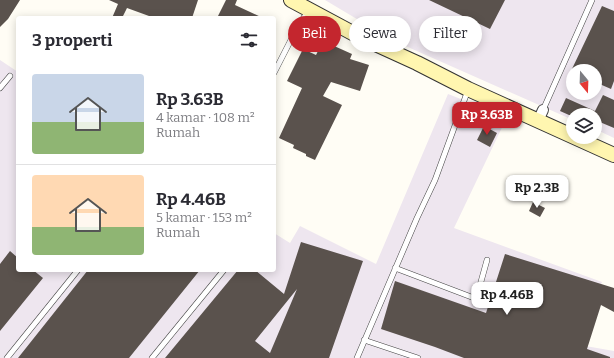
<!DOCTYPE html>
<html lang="id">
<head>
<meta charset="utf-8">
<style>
	body { margin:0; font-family:Bitter,serif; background:#f2f2f3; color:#2b2b33; height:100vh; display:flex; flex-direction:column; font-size:15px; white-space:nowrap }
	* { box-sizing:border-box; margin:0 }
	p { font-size:13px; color:#7c7c81 }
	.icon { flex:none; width:22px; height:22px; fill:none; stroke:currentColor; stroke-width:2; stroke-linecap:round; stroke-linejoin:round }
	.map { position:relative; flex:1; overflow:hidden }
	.panel { position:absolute; left:16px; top:16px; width:260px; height:256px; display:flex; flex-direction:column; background:#fff; border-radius:4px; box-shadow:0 2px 10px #0003 }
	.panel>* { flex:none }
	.banner { position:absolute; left:288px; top:16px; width:266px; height:36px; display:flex; gap:8px }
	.needle { width:26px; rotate:161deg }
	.buttons { position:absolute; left:566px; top:64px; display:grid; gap:8px }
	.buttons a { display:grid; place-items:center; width:36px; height:36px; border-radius:50%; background:#fff; box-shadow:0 2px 10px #0003; font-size:20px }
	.price { position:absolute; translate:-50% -34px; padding:0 9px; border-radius:8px; background:#fff; color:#222; font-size:13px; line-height:26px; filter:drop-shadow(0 1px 2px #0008) }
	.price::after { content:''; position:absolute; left:50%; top:24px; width:12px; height:9px; margin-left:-6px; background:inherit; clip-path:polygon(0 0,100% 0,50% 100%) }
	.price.selected { background:#c4262e; color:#fff }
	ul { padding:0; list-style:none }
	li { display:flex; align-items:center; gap:12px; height:100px; padding:0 16px }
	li+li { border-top:1px solid #e1e1e2 }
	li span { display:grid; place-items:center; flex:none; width:112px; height:80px; border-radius:4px; color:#555 }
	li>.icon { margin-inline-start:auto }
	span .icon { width:48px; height:48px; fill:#fffc; stroke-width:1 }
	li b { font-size:17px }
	h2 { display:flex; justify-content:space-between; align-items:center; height:48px; padding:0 16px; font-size:17px }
	.chip { padding:0 14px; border-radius:18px; background:#fff; box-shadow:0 2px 10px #0003; font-size:14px; line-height:36px }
	.chip.selected { background:#c4262e; color:#fff }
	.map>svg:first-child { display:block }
	.industrial { fill:#eee6ef; fill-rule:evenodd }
	.building { fill:#5a524d; fill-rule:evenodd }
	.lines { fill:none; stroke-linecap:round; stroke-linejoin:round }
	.lane-casing { stroke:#444; stroke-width:6 }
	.street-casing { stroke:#444; stroke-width:12 }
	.secondary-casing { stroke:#333; stroke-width:16 }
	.lane { stroke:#fff; stroke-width:5 }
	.street { stroke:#fff; stroke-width:10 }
	.secondary { stroke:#fff6b0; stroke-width:14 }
</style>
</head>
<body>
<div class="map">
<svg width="614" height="358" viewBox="0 0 614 358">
	<rect width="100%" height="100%" fill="#fffdf5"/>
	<path class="industrial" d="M325,0h289v138l-19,-9v-14h-22v5l-181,-80zM573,71h22v22h-22z
		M0,60l18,12v198h256v-37l16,10 10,-17 76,38 72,-170 59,23 -53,111 148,54 -22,63 34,6v7h-614z"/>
	<path class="building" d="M0,0h20l-12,19 -8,8z
		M109,0h89l-6,18h-44l1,-2 -22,-8 -5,10h-10l6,-14z
		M226,0h11l-2,5 28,13h-46z
		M429,0h76l-15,29z
		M602,6l12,5v70l-3,8 -16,-7v-11h-24z
		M323,41l29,13 -2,5 19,6 -9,26 -29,-9 -8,14 19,9 -27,55 -9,-4v-2l-13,-6 1,-3 -15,-7 23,-50 -15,-7 16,-32 13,6z
		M603,95l11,5v28l-19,-8v-5h-26l-9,-4 6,-13 29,13z
		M484,126l13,7 -7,14 -13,-7z
		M533,202l12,6 -5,9 -11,-6z
		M301,242l62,19 -34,97h-164l73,-88h17l29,24zM297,289l-27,64 -15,-12z
		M10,251l8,7v12h15l10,8 -43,53v-67z
		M505,254l109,34v24l-13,-7 -14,44 23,8v1h-146l-29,-11 -54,-18 14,-48 91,32z
		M88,270h112l-71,88h-111z"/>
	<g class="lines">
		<g class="lane-casing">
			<path id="lane" d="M274,73l23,-45 11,-17
				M0,88l10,-12
				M543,110l49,-110
				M460,112l28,11 6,-2 10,-15
				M395,268l79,30 3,-2 10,-36
				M364,340l54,18
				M7,358l71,-88
				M152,358l72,-88
				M357,358l60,-140 18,-38 33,-90"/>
		</g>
		<g class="street-casing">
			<path id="street" d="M538,121l5,-11"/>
		</g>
		<g class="secondary-casing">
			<path id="secondary" d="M291,0l69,37 57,26 51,26 146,66"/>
		</g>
		<use href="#lane" class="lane"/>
		<use href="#street" class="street"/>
		<use href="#secondary" class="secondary"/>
	</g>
</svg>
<div class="buttons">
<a><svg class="needle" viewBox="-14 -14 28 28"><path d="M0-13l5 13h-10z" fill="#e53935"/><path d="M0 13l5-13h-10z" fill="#7c7c81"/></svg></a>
<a><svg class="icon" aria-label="layers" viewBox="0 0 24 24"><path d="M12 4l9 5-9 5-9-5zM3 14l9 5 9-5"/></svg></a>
</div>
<b class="price selected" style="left:487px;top:136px">Rp 3.63B</b>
<b class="price" style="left:537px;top:209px">Rp 2.3B</b>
<b class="price" style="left:507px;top:316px">Rp 4.46B</b>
<div class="banner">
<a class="chip selected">Beli</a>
<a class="chip">Sewa</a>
<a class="chip">Filter</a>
</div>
<section class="panel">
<h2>3 properti<svg class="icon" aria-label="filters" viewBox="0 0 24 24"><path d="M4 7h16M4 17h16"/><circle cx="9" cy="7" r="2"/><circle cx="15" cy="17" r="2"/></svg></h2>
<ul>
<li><span style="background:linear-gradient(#c9d6e8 60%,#8fb573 0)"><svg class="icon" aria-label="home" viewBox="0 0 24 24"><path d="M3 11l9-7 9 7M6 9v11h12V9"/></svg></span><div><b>Rp 3.63B</b><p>4 kamar · 108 m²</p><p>Rumah</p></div></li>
<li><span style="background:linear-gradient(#ffd9b3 65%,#8fb573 0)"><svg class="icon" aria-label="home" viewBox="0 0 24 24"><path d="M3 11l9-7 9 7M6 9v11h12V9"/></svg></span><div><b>Rp 4.46B</b><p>5 kamar · 153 m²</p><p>Rumah</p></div></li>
</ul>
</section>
</div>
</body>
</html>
